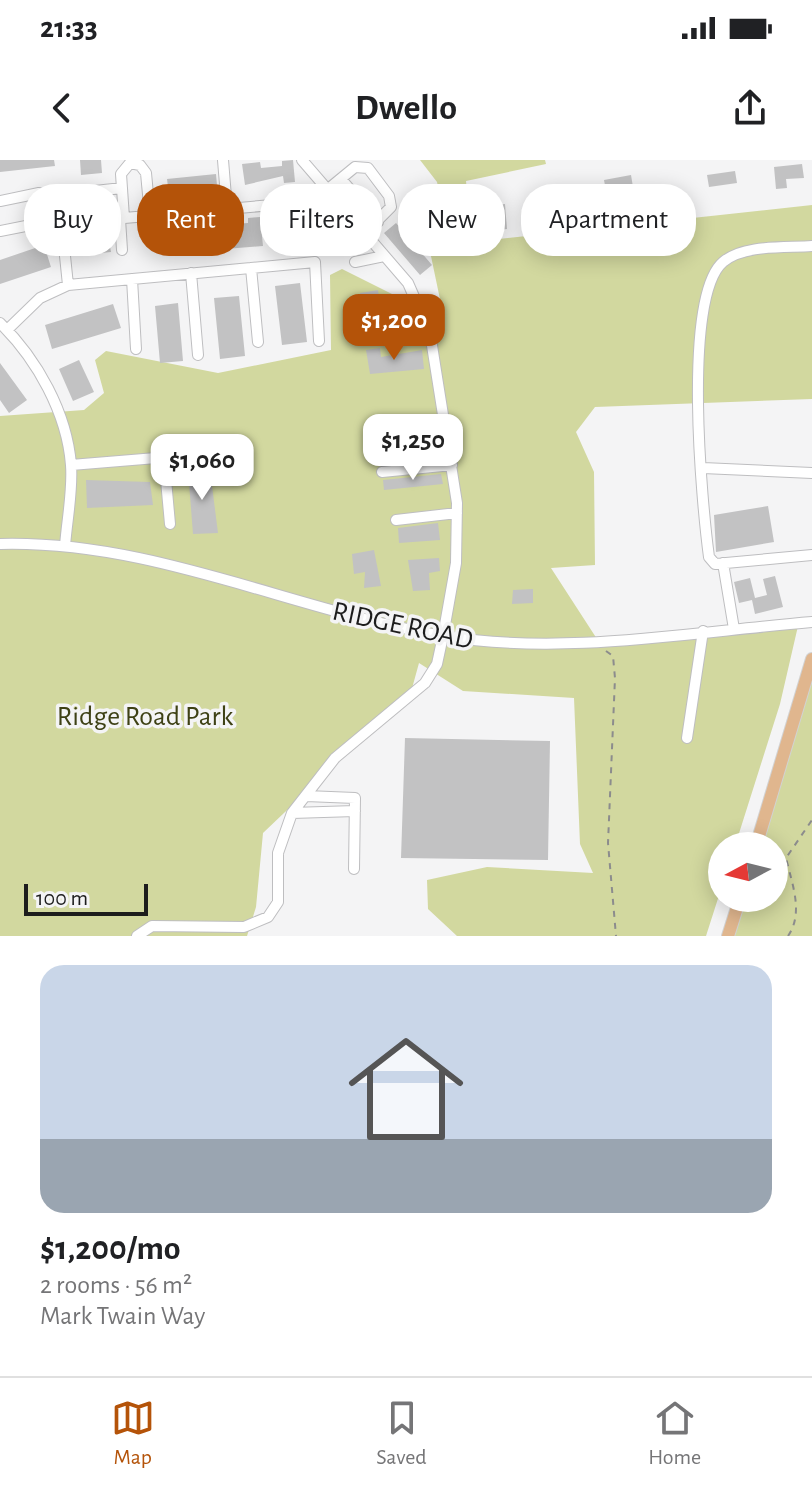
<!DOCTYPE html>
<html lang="en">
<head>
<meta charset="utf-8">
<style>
	body { margin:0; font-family:"Alegreya Sans",sans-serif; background:#f2f2f2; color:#202124; height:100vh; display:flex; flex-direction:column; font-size:30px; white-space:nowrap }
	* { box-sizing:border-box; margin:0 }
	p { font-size:26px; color:#757577 }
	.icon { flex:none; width:44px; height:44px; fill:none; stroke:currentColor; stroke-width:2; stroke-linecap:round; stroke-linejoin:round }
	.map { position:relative; height:776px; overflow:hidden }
	.drawer { display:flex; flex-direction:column; background:#fff; flex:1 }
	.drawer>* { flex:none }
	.guide { position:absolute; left:24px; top:24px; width:764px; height:72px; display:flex; gap:16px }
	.needle { width:52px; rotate:263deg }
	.buttons { position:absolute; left:708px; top:672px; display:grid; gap:16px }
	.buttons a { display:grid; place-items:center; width:80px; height:80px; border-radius:50%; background:#fff; box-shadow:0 4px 20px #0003; font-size:40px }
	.scale { position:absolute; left:24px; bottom:20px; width:124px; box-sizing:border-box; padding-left:8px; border:4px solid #1d1d1d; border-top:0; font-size:22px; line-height:28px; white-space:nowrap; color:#1d1d1d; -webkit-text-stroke:6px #f4f4f5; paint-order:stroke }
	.price { position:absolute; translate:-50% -68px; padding:0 18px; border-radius:16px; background:#fff; color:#222; font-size:26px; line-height:52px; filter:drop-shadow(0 2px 4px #0008) }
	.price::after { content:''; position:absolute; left:50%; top:48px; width:24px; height:18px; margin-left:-12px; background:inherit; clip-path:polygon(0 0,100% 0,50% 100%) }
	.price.selected { background:#b45309; color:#fff }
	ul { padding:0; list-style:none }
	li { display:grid; align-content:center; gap:16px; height:424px; padding:0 40px }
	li+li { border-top:2px solid #e0e0e0 }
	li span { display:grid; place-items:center; height:248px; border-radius:24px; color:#555 }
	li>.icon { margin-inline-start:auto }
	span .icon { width:144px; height:144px; fill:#fffc; stroke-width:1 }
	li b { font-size:34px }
	.tag { padding:0 28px; border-radius:32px; background:#fff; box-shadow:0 4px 20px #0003; font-size:28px; line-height:72px }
	.tag.selected { background:#b45309; color:#fff }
	.status { display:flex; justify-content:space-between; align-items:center; height:56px; padding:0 40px; background:#fff; direction:ltr }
	.status svg { height:22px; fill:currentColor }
	header { display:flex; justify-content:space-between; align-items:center; height:104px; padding:0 40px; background:#fff; font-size:36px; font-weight:700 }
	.dock { display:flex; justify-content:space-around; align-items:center; height:112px; border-top:2px solid #e0e0e0; background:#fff; font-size:22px; color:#757577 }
	.dock a { display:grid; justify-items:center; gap:4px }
	.dock .selected { color:#b45309 }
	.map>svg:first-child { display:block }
	.green { fill:#d2d89f }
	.building { fill:#c2c2c3 }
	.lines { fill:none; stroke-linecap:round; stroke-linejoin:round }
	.minor-casing { stroke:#bebec0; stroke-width:12 }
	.major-casing { stroke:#d2d2d2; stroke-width:14 }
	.path { stroke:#8c8c8d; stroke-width:2; stroke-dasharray:6 6; stroke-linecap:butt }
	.minor { stroke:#fff; stroke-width:10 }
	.major { stroke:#e0b68e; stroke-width:12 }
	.labels { text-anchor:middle; stroke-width:7; stroke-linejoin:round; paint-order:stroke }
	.street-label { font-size:28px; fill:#1d1d1d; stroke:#f4f4f5 }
	.park-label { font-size:28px; fill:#3e4115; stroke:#f4f4f5 }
</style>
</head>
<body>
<div class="status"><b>21:33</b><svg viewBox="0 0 49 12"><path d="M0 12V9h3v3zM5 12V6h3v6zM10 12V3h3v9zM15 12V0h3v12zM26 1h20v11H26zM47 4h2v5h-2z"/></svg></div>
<header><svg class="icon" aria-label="back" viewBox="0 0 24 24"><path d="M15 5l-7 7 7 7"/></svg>Dwello<svg class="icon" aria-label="share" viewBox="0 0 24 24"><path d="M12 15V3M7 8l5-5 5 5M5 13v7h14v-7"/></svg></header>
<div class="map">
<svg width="812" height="776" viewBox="0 0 812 776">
	<rect width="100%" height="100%" fill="#f4f4f5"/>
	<path class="green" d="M420,0h125l1,4 -80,17 6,61 340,-37v194l-217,8 -19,25 18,40 1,93 -44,3 46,71 201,-13 -18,78 -45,142h-13v40l-16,50h-249l-29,-27 -1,-29 60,-13 106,6 -13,-29 -6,-146 -111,-7 -44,-28 -8,29 -148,141 -7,74 -9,29h-247v-520l84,-6 20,-17 -9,-33 11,-9 112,22 113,-23 -1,-75 12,-6 84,42 15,-7 -14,-67 19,-15 -9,-40z
		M812,499v277h-84l12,-38h34v-52h-18z"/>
	<path class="building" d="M0,0h54l1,6 -55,6z
		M80,0h21l1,13 -21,2z
		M293,0l2,22 -11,1 -1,-7 -38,9 -3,-21 18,-2 1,6 21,-2v-5z
		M802,4l2,14 -18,1 1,9 -11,1 -2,-22z
		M735,11l2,12 -28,4 -2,-12z
		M216,14l2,23 -48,5 -3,-23z
		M631,15l2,12 -27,4 -2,-11z
		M425,26l8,15 -10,6 9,15 -11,6 -17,-30z
		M505,44l2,25 -16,2 -3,-25z
		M107,46l-2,14 6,32 -22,2 -4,-46z
		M301,49h6l2,23 -15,1 -2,-22z
		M260,57l3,29 -63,5 -3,-29 11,-1v5l40,-3v-5z
		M184,61l2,22 -32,2 -2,-17 22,-2v-4z
		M396,63l36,42 -12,10 -36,-42z
		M44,85l7,22 -51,17v-24z
		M300,123l7,59 -25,3 -7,-59z
		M378,130l5,37 -18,3 -5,-37z
		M239,136l6,60 -25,3 -6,-61z
		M178,143l5,58 -23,2 -5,-57z
		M113,144l8,24 -69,21 -7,-24z
		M380,188l1,9 41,-7 2,19 -54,5 -4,-24z
		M79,200l15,32 -21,9 -14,-32z
		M0,203l27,37 -18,13 -9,-13z
		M434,265v17l-54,7 -3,-19z
		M188,310h22l8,63 -25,1z
		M441,314l2,10 -59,6 -1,-10z
		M86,320l64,2 3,23 -66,3z
		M768,346l6,36 -58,10 -2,-37z
		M438,363l2,17 -41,3 -1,-15z
		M374,390l7,36 -17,2 1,-16 -11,2 -2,-20z
		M439,398l1,13 -11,2 1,17 -17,1 -5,-31z
		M775,416l8,31 -28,7 -3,-14 -13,3 -5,-21 16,-4 5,20 12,-3 -4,-16z
		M533,429v14l-21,1 1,-14z
		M405,578l145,3 -2,119 -147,-2z"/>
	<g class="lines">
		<g class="minor-casing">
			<path id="minor" d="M223,0l4,49
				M341,19l37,43
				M327,30l28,-23 13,1 21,28 2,11 -27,27
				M77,33l45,-5
				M0,41l39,-8 20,5 9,87
				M124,58l-3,-44 9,-11 10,2 6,8 4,43
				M113,59l182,-16 30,-14
				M120,59l2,31
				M0,71l61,-12
				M812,86c-26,2 -68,-2 -89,16 -41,35 -21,243 -14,295l6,7 97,-9
				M355,102l29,-6
				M251,108l7,74
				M191,113l7,82
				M132,119l4,70
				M0,163c37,36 67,90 71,142 2,26 -4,54 -6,81
				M7,170l33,-32 28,-13 247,-23 4,79
				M164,298l6,66
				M71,305l170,-14
				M703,308l109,5
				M382,312l70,-7
				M396,360l61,-7
				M0,384c154,-4 294,67 444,92 119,20 248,-4 368,-14
				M723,403l11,66
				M687,578l16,-107
				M306,636l49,2 -1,71
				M292,653l63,-2
				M137,776l15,-10 92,1 24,-10 10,-15v-49l14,-40 43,-55 90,-75 12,-19 6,-28 13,-73 1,-60 -27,-170 -22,-50 -106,-123"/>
		</g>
		<g class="major-casing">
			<path id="major" d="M756,686l56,-187
				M728,776l12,-38"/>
		</g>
		<path class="path" d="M606,491l7,5 2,22 -7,165 8,93
			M788,776c16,-23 4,-52 -2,-78l26,-38"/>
		<use href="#minor" class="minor"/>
		<use href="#major" class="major"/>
	</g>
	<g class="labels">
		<g class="street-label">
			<text transform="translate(403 464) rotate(12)" y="10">RIDGE ROAD</text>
		</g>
		<g class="park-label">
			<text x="145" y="565">Ridge Road Park</text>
		</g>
	</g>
</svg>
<div class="buttons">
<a><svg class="needle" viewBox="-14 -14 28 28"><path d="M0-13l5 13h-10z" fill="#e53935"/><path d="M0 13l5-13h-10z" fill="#757577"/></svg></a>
</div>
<div class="scale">100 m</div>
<b class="price selected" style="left:394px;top:202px">$1,200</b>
<b class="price" style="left:413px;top:322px">$1,250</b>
<b class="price" style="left:202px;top:342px">$1,060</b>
<div class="guide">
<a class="tag">Buy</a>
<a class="tag selected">Rent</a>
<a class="tag">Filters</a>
<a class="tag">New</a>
<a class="tag">Apartment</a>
</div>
</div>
<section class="drawer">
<ul>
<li><span style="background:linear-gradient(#c9d6e8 70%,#9aa5b1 0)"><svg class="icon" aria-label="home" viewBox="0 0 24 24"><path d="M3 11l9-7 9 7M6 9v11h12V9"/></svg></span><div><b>$1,200/mo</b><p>2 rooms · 56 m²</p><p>Mark Twain Way</p></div></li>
</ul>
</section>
<nav class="dock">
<a class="selected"><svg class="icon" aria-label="map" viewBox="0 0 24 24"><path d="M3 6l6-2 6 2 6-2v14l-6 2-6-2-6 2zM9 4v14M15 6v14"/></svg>Map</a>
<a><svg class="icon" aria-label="saved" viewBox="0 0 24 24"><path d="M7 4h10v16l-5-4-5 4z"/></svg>Saved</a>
<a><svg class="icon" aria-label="home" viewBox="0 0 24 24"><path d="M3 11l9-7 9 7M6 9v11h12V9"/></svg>Home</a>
</nav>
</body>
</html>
